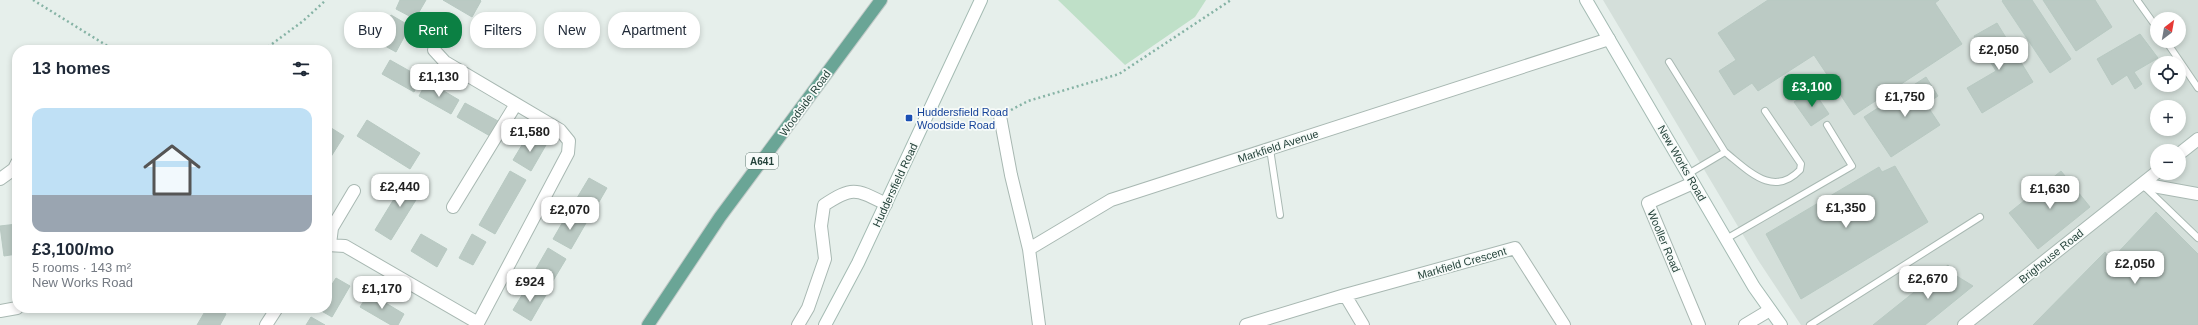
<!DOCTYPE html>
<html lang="en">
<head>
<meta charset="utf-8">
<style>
	body { margin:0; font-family:Helvetica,sans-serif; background:#f2f2f3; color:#1f2937; height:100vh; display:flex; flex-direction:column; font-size:15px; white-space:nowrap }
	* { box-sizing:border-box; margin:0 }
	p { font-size:13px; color:#747a83 }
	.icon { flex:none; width:22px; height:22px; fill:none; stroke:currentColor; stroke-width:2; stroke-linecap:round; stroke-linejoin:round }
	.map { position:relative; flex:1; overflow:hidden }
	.side { position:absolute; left:12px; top:45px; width:320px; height:268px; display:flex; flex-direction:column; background:#fff; border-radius:16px; box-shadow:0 2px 6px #0003 }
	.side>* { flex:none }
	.hud { position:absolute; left:344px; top:12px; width:380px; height:36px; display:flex; gap:8px }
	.needle { width:26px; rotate:31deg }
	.controls { position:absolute; left:2150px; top:12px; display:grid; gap:8px }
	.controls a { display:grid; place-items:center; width:36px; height:36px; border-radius:50%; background:#fff; box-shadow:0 2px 6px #0003; font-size:20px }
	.price { position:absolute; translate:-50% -34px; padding:0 9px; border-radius:8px; background:#fff; color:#222; font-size:13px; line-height:26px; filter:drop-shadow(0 1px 2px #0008) }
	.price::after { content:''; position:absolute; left:50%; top:24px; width:12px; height:9px; margin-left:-6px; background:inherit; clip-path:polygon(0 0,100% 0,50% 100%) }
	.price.on { background:#0b8043; color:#fff }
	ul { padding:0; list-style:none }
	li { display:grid; align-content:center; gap:8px; height:212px; padding:0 20px }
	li+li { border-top:1px solid #e0e1e3 }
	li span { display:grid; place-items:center; height:124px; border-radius:12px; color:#555 }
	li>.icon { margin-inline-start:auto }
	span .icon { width:72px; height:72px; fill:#fffc; stroke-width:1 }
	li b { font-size:17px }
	h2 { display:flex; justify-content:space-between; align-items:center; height:48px; padding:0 20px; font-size:17px }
	.chip { padding:0 14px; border-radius:16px; background:#fff; box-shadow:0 2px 6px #0003; font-size:14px; line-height:36px }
	.chip.on { background:#0b8043; color:#fff }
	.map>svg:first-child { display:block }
	.built { fill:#d4dfda; fill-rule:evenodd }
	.green { fill:#bfe0c8 }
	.building { fill:#bbcac4; stroke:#b8c9c2 }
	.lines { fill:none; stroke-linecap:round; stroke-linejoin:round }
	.lane-casing { stroke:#a8b8b2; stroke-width:8 }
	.street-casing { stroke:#a8b8b2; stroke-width:14 }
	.secondary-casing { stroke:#a4bbb3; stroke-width:14 }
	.primary-casing { stroke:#c2cac8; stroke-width:14 }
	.path { stroke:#86b3a5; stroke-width:2.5; stroke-dasharray:2 3; stroke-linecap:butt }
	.lane { stroke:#fff; stroke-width:6 }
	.street { stroke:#fff; stroke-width:12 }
	.secondary { stroke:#fff; stroke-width:12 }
	.primary { stroke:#6aa596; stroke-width:12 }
	.transit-dot { fill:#1a4fb4; stroke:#f7fbf9; stroke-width:1.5 }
	.labels { text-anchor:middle; stroke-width:3.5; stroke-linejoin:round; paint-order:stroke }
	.shield { fill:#f7fbf9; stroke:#637a73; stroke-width:1 }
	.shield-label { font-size:10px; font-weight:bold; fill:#24423a }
	.street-label { font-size:11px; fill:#24423a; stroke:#f7fbf9 }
	.transit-label { font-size:11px; fill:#164399; stroke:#f7fbf9; text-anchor:start }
</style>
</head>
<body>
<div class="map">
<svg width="2198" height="325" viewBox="0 0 2198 325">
	<rect width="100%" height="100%" fill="#e6efeb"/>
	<path class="built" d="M1603,0h595v325h-397l-43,-65zM2157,19h22v22h-22zM2157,63h22v22h-22zM2157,107h22v22h-22zM2157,151h22v22h-22z"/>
	<path class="green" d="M1058,0h148l-11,17 -70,48z"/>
	<path class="building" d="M400,0h26l-11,19 -19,-10z
		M443,0h37l1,1 -9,16z
		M1768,0h171l-4,3 27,41 -108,71 -40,-60 -56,36 -6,-8 -18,12 -15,-24 17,-11 -18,-27z
		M2003,0h29l39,59 -21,14 -48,-72z
		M2043,0h52l17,27 -36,24z
		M391,15l19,11 -14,26 -20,-11z
		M1997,23l36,59 -51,31 -15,-25 29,-17 -22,-35z
		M2140,34l18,24 -24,14 8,12 -7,5 -8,-14 -15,10 -15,-26z
		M390,60l32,18 -8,14 -32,-18z
		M1926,77l12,19 -12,8 14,21 -49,32 -27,-40z
		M427,81l32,19 -8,14 -32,-18z
		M1813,90l16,24 -18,12 -17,-24z
		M465,103l33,18 -8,15 -33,-19z
		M367,120l53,33 -10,16 -53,-33z
		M328,126l16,10 -17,27v-36z
		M528,135l18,10 -15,26 -18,-11z
		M1895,166l33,56 -127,77 -35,-65 113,-67 3,5z
		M510,171l16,9 -31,54 -16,-9z
		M2061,171l29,36 -52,42 -29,-36z
		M408,176l16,11 -33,53 -16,-10z
		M589,178l18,10 -15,26 -18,-11z
		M2156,212l42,42v71h-165l72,-73 6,8z
		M568,213l18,10 -15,26 -18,-10z
		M17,224v30l-13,2 -4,-30z
		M421,234l26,15 -10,18 -26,-16z
		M472,234l14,8 -13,23 -14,-7z
		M548,248l18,11 -15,25 -18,-10z
		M1948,265l7,10 18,11 -48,39h-52z
		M336,278l14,8 -18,31 -14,-8 9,-1v-16z
		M528,285l18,10 -15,26 -18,-11z
		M369,293l35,21 -6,11h-7l-31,-18z
		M207,308h10l9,6 -6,11h-23z
		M311,317l14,8h-19z"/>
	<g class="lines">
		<g class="lane-casing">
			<path id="lane" d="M2137,0l20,28
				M2166,41l32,47
				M1669,62l56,90 -37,22
				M1270,149l10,66
				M1725,152c24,19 48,46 75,18l1,-6 -36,-53
				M2145,187l53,51
				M1726,239l126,-73 -25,-41
				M1810,325l170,-108"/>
		</g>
		<g class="street-casing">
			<path id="street" d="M434,50l11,12 115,68 9,11 -1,12 -91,172
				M1000,116l11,59 18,74
				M2179,154l19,-15
				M0,179l14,-10 3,-6
				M1693,183l-45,20 51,122
				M2142,184l56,10
				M453,207l63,-103
				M330,244l2,-16 22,-37
				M327,245l18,1 133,77
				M1345,295l170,-47 49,77
				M0,311l17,-3
				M266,325l11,-17
				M798,325l10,-17 17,-49 -4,-33 3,-21c29,-19 32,-16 62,-1
				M1039,325l-10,-76 82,-49 498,-161
				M1246,325l99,-30 18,30
				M1745,325l25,-15
				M1964,325l193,-153"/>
		</g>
		<g class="secondary-casing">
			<path id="secondary" d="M1586,0l168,287 27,38
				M825,325l33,-62 123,-263"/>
		</g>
		<g class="primary-casing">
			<path id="primary" d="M648,325l72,-108 161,-217"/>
		</g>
		<path class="path" d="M33,0l81,50
			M264,50l39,-29 23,-21
			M1011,110l17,-9 91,-27 112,-74"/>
		<use href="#lane" class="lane"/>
		<use href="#street" class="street"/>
		<use href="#secondary" class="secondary"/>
		<use href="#primary" class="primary"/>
	</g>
	<rect class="transit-dot" x="905" y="114" width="8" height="8" rx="2"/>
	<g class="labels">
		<rect class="shield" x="746" y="153" width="32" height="16" rx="3"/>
		<g class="shield-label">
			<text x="762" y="165">A641</text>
		</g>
		<g class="street-label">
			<text transform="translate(805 103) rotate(-54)" y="4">Woodside Road</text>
			<text transform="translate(1278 146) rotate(-18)" y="4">Markfield Avenue</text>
			<text transform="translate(1682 163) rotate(60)" y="4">New Works Road</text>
			<text transform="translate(895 185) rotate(-65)" y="4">Huddersfield Road</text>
			<text transform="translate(1664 241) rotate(67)" y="4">Wooller Road</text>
			<text transform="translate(2051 256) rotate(-39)" y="4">Brighouse Road</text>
			<text transform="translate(1462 263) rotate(-16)" y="4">Markfield Crescent</text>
		</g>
		<g class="transit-label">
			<text x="917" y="116">Huddersfield Road<tspan x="917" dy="13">Woodside Road</tspan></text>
		</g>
	</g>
</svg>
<div class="controls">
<a><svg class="needle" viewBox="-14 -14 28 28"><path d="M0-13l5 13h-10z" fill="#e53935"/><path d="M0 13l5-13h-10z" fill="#747a83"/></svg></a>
<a><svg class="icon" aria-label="locate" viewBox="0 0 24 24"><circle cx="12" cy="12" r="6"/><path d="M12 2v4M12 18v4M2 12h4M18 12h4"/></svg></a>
<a>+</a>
<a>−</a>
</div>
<b class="price" style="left:1999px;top:71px">£2,050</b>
<b class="price" style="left:439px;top:98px">£1,130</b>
<b class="price on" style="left:1812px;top:108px">£3,100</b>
<b class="price" style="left:1905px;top:118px">£1,750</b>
<b class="price" style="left:530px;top:153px">£1,580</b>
<b class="price" style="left:400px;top:208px">£2,440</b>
<b class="price" style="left:2050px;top:210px">£1,630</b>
<b class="price" style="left:1846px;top:229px">£1,350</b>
<b class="price" style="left:570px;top:231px">£2,070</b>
<b class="price" style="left:2135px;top:285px">£2,050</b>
<b class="price" style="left:1928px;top:300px">£2,670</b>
<b class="price" style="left:530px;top:303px">£924</b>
<b class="price" style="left:382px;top:310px">£1,170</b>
<div class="hud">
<a class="chip">Buy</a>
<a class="chip on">Rent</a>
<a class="chip">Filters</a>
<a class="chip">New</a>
<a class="chip">Apartment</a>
</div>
<section class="side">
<h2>13 homes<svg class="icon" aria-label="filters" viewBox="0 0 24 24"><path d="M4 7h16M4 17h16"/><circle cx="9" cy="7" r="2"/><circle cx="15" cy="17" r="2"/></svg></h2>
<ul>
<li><span style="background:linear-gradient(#bfe0f5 70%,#9aa5b1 0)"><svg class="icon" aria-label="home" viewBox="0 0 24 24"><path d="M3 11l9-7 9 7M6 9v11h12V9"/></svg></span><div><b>£3,100/mo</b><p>5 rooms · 143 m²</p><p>New Works Road</p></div></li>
</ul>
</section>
</div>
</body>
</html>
